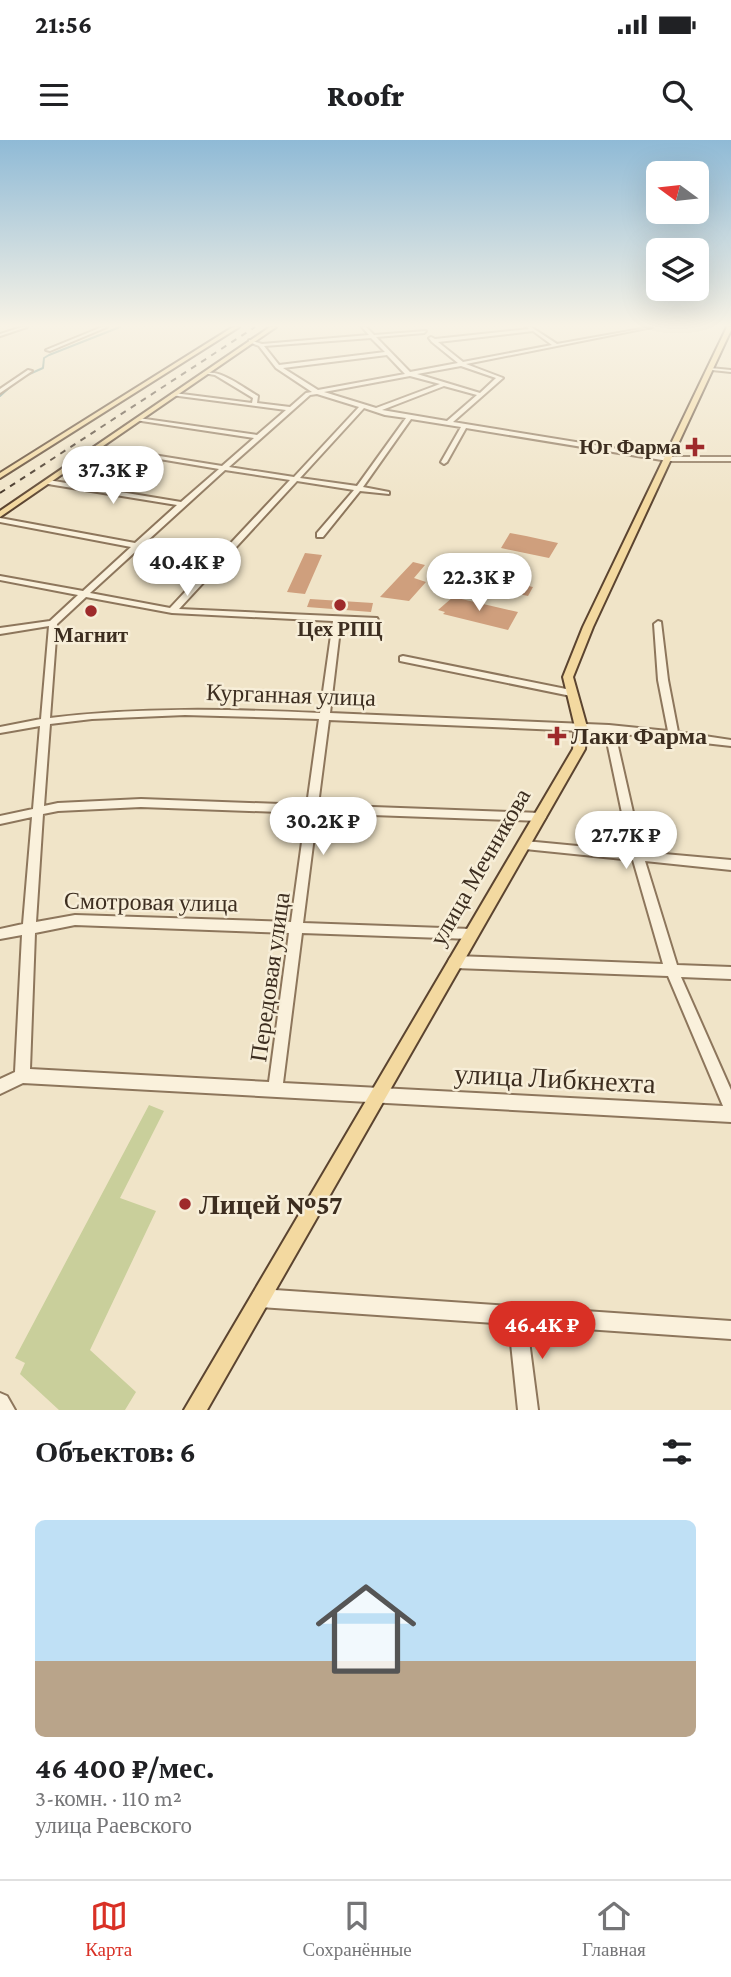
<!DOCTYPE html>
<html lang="ru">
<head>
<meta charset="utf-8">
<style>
	body { margin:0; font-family:"Crimson Pro",serif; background:#f2f2f2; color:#202124; height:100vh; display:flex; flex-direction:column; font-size:26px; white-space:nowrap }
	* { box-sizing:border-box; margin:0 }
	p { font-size:23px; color:#757577 }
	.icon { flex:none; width:38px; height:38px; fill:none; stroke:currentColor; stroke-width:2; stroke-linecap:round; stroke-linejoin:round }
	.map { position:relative; height:1270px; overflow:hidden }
	.side { display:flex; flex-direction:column; background:#fff; flex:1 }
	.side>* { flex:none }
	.needle { width:46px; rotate:285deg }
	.fabs { position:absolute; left:646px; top:21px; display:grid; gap:14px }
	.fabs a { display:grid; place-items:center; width:63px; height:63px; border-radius:10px; background:#fff; box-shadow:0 7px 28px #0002; font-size:35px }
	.price { position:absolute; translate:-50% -60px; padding:0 16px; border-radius:24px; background:#fff; color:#222; font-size:23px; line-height:46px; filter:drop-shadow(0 2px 4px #0008) }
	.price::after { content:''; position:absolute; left:50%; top:42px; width:21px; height:16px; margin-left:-10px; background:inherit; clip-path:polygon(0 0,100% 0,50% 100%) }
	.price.active { background:#d93025; color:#fff }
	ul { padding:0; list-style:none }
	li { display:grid; align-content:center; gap:14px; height:371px; padding:0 35px }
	li span { display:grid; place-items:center; height:217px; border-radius:10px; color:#555 }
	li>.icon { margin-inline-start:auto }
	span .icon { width:126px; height:126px; fill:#fffc; stroke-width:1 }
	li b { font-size:30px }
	h2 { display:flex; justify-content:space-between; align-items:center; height:84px; padding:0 35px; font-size:30px }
	.status { display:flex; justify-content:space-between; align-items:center; height:49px; padding:0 35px; background:#fff; direction:ltr }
	.status svg { height:19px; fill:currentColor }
	header { display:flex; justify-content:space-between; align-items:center; height:91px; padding:0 35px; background:#fff; font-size:32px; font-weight:800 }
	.tab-bar { display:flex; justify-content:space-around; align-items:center; height:98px; border-top:2px solid #e0e0e0; background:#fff; font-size:19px; color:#757577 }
	.tab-bar a { display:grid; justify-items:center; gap:4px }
	.tab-bar .active { color:#d93025 }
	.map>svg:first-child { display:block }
	.green { fill:#c9cf9b }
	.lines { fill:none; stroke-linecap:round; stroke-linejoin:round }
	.stream { stroke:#6f938a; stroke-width:2 }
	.building { fill:#cf9f7d }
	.minor-casing { stroke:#8d765c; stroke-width:4 }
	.major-casing { stroke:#5b4430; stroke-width:4 }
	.minor { fill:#faf1dc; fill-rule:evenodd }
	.major { fill:#f3d9a0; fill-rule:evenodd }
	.rail { stroke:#3d2e20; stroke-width:2; stroke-dasharray:6 6; stroke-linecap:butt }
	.poi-dot { fill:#9e2a2b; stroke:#f7eed8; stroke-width:2.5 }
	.labels { text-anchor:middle; stroke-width:5; stroke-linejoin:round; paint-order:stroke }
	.far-poi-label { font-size:21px; font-weight:bold; fill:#3d2e20; stroke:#f7eed8 }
	.street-label { font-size:24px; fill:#3d2e20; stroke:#f7eed8 }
	.poi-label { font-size:24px; font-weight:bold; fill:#3d2e20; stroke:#f7eed8; text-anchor:start }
	.near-street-label { font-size:28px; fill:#3d2e20; stroke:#f7eed8 }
	.near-poi-label { font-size:28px; font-weight:bold; fill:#3d2e20; stroke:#f7eed8; text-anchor:start }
</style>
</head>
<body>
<div class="status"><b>21:56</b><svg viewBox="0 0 49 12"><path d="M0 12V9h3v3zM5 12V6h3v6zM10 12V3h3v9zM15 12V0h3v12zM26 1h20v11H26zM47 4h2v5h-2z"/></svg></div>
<header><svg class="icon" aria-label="menu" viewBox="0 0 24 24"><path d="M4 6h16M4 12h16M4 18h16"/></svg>Roofr<svg class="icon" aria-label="search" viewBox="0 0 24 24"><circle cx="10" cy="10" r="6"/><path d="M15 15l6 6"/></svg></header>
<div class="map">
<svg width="731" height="1270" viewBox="0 0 731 1270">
	<rect width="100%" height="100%" fill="#f0e4c8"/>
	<path class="green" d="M149,965l15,6 -44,87 36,13 -66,139 46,42 -11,18h-66l-39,-36 5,-11 -10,-5z"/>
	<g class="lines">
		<path class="stream" d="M25,236l18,-8 1,-10 5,-3 71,-28
			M0,256l19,-17"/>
	</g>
	<path class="building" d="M510,393l16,3 32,7 -9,15 -48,-10z
		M305,413l17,2 -17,39 -18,-2z
		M413,422l12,3 -11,13 12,4 -17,19 -29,-4z
		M479,435l54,12 -5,9 -55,-12z
		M453,457l65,15 -10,18 -65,-16 2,-2 -7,-2z
		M310,459l63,4 -2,9 -64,-5z"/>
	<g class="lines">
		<g class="minor-casing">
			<path id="minor" d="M22,187h5l-27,9v-2z
				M102,187h5l-57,24 -4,-1z
				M362,187h4l8,8 52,-4 -2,2 -48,4 34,35 48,-9 -26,-21 -3,-4 2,-1 4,2 94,-10 -2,-2h4l26,17 95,-17 -186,37 37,14 -50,44 215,35h63v4h-63l-202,-33 -19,34 -3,2 -3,-2 20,-35 -50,-8 -48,68 26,5v2l-29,-3 -37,46h-6v-4l37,-43 -57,-9 -118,128 198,9 1,2 -4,3 -33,-2 -11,92 279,12 59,6 -10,-51 -4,-56 4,-3 3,1 7,58 10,52 53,8v6l-116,-13 27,119 89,8v10l-86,-9 32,104 54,2v12l-50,-2 50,113v32l-708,-39 -23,11v-15l15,-7 7,-137 -22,4v-10l23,-5 9,-107 -32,7v-8l33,-7 7,-83 -40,7v-6l41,-8 8,-93 -49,8v-6l50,-7 28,-26 -78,-15v-4l83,15 48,-44 -131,-25v-4l135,25 42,-38 -129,-21 -3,-2 3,-2 133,22 38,-33 -125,-21 3,-2 125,20 32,-28 -119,-18 3,-2 119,17 29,-25 -115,-15 3,-2 78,10 1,-5 -38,-23 -12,-2c18,-4 39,14 55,23l-1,7 33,4 16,-14 6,-1 -36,-24 -17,-22 -10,-4v-2l13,4 107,-9zM533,191l19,14 -89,17 -25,-20zM371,198l14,14 -106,13 -15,-19zM387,215l18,19 -87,16 -35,-22zM461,226l35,12 -16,15 -63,-19zM410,236l30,8 -64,24 -52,-16zM444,246l33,9 -30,26 -65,-11zM317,254l42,13 -65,70 -65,-10 81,-72zM364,268l21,7 21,3 -49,68 -57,-8zM225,330l65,10 -120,128 -80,-15zM86,457l86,16 161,8 -13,92c-90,-4 -180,-6 -270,5l7,-94zM185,575l134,4 -12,86 -166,-6 -83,4 -14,3 6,-82 42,-5zM329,580l276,12 25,119 -105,-10 -4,1 -2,3 2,3 4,1 108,11 30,104 -208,-8 -5,2 -2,4 2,4 5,2 213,8 55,130 -440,-23 19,-150 169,6 4,-1 2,-4 -2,-4 -4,-1 -168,-6 14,-110 223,8 4,-1 2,-3 -2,-3 -4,-1 -222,-8zM141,667l165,6 -15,109 -216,-7 -39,7 7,-108 15,-3zM75,785l214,8 -20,149 -239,-13 5,-136z
				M710,228l21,2v2l-19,-2z
				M28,230l4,1 -32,22v-4z
				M403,516l168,34 5,3 -5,3 -171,-35v-4z
				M260,1149l471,32v18l-204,-14 11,85h-20l-9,-86 -249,-17 -6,-3 -3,-6 3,-6z
				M0,1253l7,3 8,14h-15z"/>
		</g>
		<g class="major-casing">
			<path id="major" d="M233,187h6l-239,151v-5z
				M270,187h6l-276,190v-6z
				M727,187h4v3l-138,297 -20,50 14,50 -2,22 -378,661h-23l389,-661 2,-22 -12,-50 20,-50z"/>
		</g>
		<use href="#minor" class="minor"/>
		<use href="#major" class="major"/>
		<path class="rail" d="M0,353l255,-166"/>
	</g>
	<linearGradient id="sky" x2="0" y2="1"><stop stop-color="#8fbad6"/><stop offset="0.51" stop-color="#f8f3e6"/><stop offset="1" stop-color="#f8f3e6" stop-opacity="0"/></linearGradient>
	<rect width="731" height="364" fill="url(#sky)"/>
	<g class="poi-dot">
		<path d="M691.5 296.5h7v7h7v7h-7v7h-7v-7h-7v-7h7z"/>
		<circle cx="340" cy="465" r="7"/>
		<circle cx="91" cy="471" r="7"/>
		<path d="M553.5 585.5h7v7h7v7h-7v7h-7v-7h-7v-7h7z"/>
		<circle cx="185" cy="1064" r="7"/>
	</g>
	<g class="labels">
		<g class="far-poi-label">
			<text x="681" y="314" text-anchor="end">Юг Фарма</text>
			<text x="340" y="496">Цех РПЦ</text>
			<text x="91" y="502">Магнит</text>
		</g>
		<g class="street-label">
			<text transform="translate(291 555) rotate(2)" y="8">Курганная улица</text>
			<text transform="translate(480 727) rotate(-60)" y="8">улица Мечникова</text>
			<text transform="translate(151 762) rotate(1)" y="8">Смотровая улица</text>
			<text transform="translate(270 837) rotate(-82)" y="8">Передовая улица</text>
		</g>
		<g class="poi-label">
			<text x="571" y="604">Лаки Фарма</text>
		</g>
		<g class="near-street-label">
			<text transform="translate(555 938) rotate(3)" y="10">улица Либкнехта</text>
		</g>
		<g class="near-poi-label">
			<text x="199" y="1074">Лицей №57</text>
		</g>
	</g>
</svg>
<div class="fabs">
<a><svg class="needle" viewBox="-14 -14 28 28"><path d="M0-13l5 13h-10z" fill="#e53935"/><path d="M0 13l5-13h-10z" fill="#757577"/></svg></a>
<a><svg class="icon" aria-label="layers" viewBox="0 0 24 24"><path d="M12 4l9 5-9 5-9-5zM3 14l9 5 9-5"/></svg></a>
</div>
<b class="price" style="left:113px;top:366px">37.3K ₽</b>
<b class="price" style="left:187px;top:458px">40.4K ₽</b>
<b class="price" style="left:479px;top:473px">22.3K ₽</b>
<b class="price" style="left:323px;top:717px">30.2K ₽</b>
<b class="price" style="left:626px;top:731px">27.7K ₽</b>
<b class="price active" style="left:542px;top:1221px">46.4K ₽</b>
</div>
<section class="side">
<h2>Объектов: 6<svg class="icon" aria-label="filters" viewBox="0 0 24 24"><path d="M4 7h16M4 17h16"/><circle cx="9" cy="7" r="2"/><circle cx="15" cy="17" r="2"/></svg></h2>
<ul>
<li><span style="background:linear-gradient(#bfe0f5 65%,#b9a48a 0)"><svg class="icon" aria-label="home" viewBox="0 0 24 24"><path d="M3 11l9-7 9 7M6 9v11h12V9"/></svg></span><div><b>46 400 ₽/мес.</b><p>3-комн. · 110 m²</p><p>улица Раевского</p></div></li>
</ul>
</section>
<nav class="tab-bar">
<a class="active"><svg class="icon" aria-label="map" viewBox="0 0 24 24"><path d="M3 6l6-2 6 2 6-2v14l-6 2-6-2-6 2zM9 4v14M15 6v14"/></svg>Карта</a>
<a><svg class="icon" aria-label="saved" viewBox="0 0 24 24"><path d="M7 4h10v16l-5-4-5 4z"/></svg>Сохранённые</a>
<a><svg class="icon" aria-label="home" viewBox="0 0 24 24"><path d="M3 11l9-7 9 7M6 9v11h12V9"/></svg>Главная</a>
</nav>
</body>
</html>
